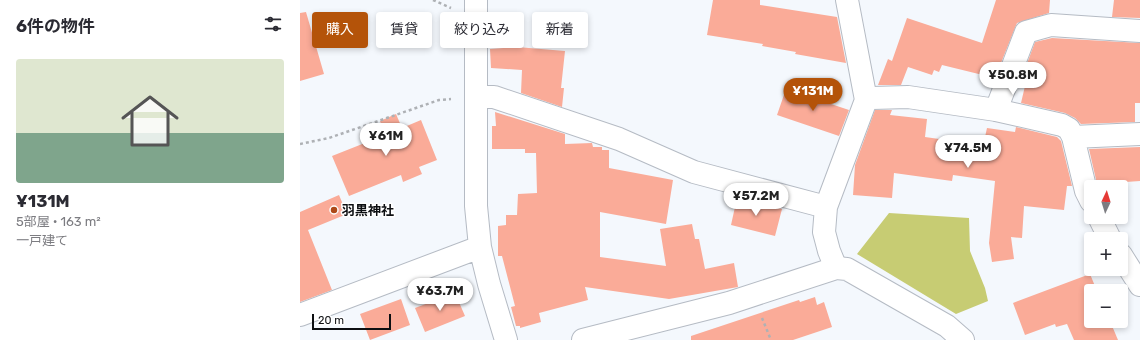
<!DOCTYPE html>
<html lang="ja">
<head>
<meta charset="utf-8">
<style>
	body { margin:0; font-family:Rubik,"Noto Sans JP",sans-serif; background:#f2f2f3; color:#2b2b33; height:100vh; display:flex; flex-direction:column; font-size:15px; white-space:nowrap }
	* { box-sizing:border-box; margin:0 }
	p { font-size:13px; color:#7c7c81 }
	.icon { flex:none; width:22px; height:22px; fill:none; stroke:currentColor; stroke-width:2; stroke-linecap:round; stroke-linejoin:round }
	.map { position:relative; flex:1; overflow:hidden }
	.details { display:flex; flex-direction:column; background:#fff; width:300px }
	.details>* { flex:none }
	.guide { position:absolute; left:12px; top:12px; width:380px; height:36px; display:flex; gap:8px }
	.needle { width:26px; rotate:4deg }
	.controls { position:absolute; left:784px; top:180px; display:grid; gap:8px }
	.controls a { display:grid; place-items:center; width:44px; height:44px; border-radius:4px; background:#fff; box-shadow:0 2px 6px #0003; font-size:20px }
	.scale { position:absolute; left:12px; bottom:10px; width:79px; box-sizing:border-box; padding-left:4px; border:2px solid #0d0f12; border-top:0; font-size:11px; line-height:14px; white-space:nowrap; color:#0d0f12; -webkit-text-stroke:3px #fff; paint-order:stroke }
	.price { position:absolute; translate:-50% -34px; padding:0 9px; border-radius:14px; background:#fff; color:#222; font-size:13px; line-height:26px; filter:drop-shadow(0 1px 2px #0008) }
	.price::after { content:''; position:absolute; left:50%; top:24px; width:12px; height:9px; margin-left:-6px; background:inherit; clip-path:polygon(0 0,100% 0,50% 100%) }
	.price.on { background:#b45309; color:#fff }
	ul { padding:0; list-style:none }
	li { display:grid; align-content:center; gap:8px; height:212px; padding:0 16px }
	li+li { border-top:1px solid #e1e1e2 }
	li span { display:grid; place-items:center; height:124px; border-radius:4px; color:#555 }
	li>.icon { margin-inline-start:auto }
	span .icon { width:72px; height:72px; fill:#fffc; stroke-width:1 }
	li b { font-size:17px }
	h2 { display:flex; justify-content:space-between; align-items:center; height:48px; padding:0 16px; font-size:17px }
	.tag { padding:0 14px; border-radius:4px; background:#fff; box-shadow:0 2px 6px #0003; font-size:14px; line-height:36px }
	.tag.on { background:#b45309; color:#fff }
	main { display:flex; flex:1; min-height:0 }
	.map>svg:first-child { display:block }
	.green { fill:#c7cc73 }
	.building { fill:#faab98 }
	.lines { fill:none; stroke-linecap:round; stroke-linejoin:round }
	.street-casing { stroke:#b5bbc4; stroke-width:24 }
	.secondary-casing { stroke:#b5bbc4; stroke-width:24 }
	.path { stroke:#aeb1b5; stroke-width:2.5; stroke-dasharray:3 3; stroke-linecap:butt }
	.street { stroke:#fff; stroke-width:22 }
	.secondary { stroke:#fff; stroke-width:22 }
	.poi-dot { fill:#ad4918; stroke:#fff; stroke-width:1.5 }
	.labels { text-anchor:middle; stroke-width:3; stroke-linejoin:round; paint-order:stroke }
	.poi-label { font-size:13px; font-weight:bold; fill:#0d0f12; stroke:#fff; text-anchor:start }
</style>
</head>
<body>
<main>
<section class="details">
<h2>6件の物件<svg class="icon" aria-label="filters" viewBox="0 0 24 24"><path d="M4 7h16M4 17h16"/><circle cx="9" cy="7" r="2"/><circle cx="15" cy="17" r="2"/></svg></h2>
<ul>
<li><span style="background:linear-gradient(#dfe7d0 60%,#7fa58c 0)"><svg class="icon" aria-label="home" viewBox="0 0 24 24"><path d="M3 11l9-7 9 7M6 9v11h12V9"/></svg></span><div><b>¥131M</b><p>5部屋 · 163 m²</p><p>一戸建て</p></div></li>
</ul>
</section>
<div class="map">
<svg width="840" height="340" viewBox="0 0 840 340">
	<rect width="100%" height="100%" fill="#f4f8fd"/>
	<path class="green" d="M589,213l80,5 1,33 15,37 3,13 -32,13 -99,-60z"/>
	<path class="building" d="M413,0h47v5l77,12 9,46 -51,-9 1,-2 -34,-6 1,-2 -56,-9z
		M696,0h54l-1,13 -32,10 -22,55 -53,-13 -3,7 -5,-2 -2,5 -24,-8 -7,18h-23l10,-26 4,2 15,-43 75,25z
		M814,0h26v18l-28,-1z
		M6,12l18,62 -24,7v-68z
		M752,38l88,5v60h-5v19l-54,2 -6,-6 -10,-5 -44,-10 4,-17 -6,-1 16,-43z
		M217,47l48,4 -4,37h3l-2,19 -41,-14 1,-23 -31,-2 -1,-19z
		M486,89l63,21 -10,26 -62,-21z
		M575,110h17l-2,5 37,4 -2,18 57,8v-8h3l2,-9 28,4 1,-5 41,10 4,4 11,45h-5l-3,24 -40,-4 -2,32 -11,-1 3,22 -22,3 -3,-19 6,-62 -42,-6 -1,6 -58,-8 -2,25 -39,-3 2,-30z
		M195,112l70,22v10l27,-1 1,4h9v3h7v18l64,12 -7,44 -66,-12v45l66,9 -6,-37 32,-5 3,15h4l6,30 29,-6 4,24 -69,12 -84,-12 3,13 -49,13 2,9 -21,6v-2h-4l-5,-19 4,-1 -13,-50h-4v-30l8,-1v-10h11l1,-21 19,-1 -1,-40h-11v-4h-33v-23h4z
		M96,114l6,14 19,-8 16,40 -18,7 3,7 -19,8 -2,-7 -52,21 -17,-40 53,-21 -5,-14z
		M840,147v34l-43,3 -8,-35z
		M39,195l8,19 -39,16 24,60 -32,12v-90z
		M437,198l45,11 -7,27 -44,-11z
		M790,274l7,17h-6v30h19l8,19h-44l-7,-16 -11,3 -1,-3 -30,11 -12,-32z
		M155,293l10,23 -40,16 -10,-24z
		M515,297l2,8 7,-3 8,25 -39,13h-102v-4l108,-36 1,2z
		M101,299l9,26 -40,15 -10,-26z"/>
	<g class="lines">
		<g class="street-casing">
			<path id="street" d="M176,0v206l4,41 9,37 17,56
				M177,97h17l125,42 75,33 132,35
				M566,100l6,-2 36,-1 88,13 66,15 7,4 4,8 13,54 5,10
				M696,110l30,-78 25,-7 89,6
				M773,137l67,-3
				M799,217l11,22
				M821,255l19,30
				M536,268l-7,-17 -5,-19 2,-25 40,-107 -19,-100
				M0,315l180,-68"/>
		</g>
		<g class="secondary-casing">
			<path id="secondary" d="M283,340l146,-37 107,-35 11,1 100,57 16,14"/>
		</g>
		<path class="path" d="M133,0l18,8
			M0,144l29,-6 110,-38 12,-1
			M462,318l9,22"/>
		<use href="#street" class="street"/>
		<use href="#secondary" class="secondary"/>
	</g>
	<circle class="poi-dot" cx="34" cy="210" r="4"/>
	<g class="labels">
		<g class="poi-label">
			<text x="42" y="215">羽黒神社</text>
		</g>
	</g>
</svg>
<div class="controls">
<a><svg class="needle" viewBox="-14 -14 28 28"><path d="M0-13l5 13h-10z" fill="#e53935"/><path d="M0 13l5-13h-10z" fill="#7c7c81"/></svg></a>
<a>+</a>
<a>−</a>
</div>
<div class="scale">20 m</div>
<b class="price" style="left:713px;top:96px">¥50.8M</b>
<b class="price on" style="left:513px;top:112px">¥131M</b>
<b class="price" style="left:86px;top:157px">¥61M</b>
<b class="price" style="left:668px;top:169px">¥74.5M</b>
<b class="price" style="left:456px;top:217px">¥57.2M</b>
<b class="price" style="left:140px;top:312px">¥63.7M</b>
<div class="guide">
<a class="tag on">購入</a>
<a class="tag">賃貸</a>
<a class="tag">絞り込み</a>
<a class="tag">新着</a>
</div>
</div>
</main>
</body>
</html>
